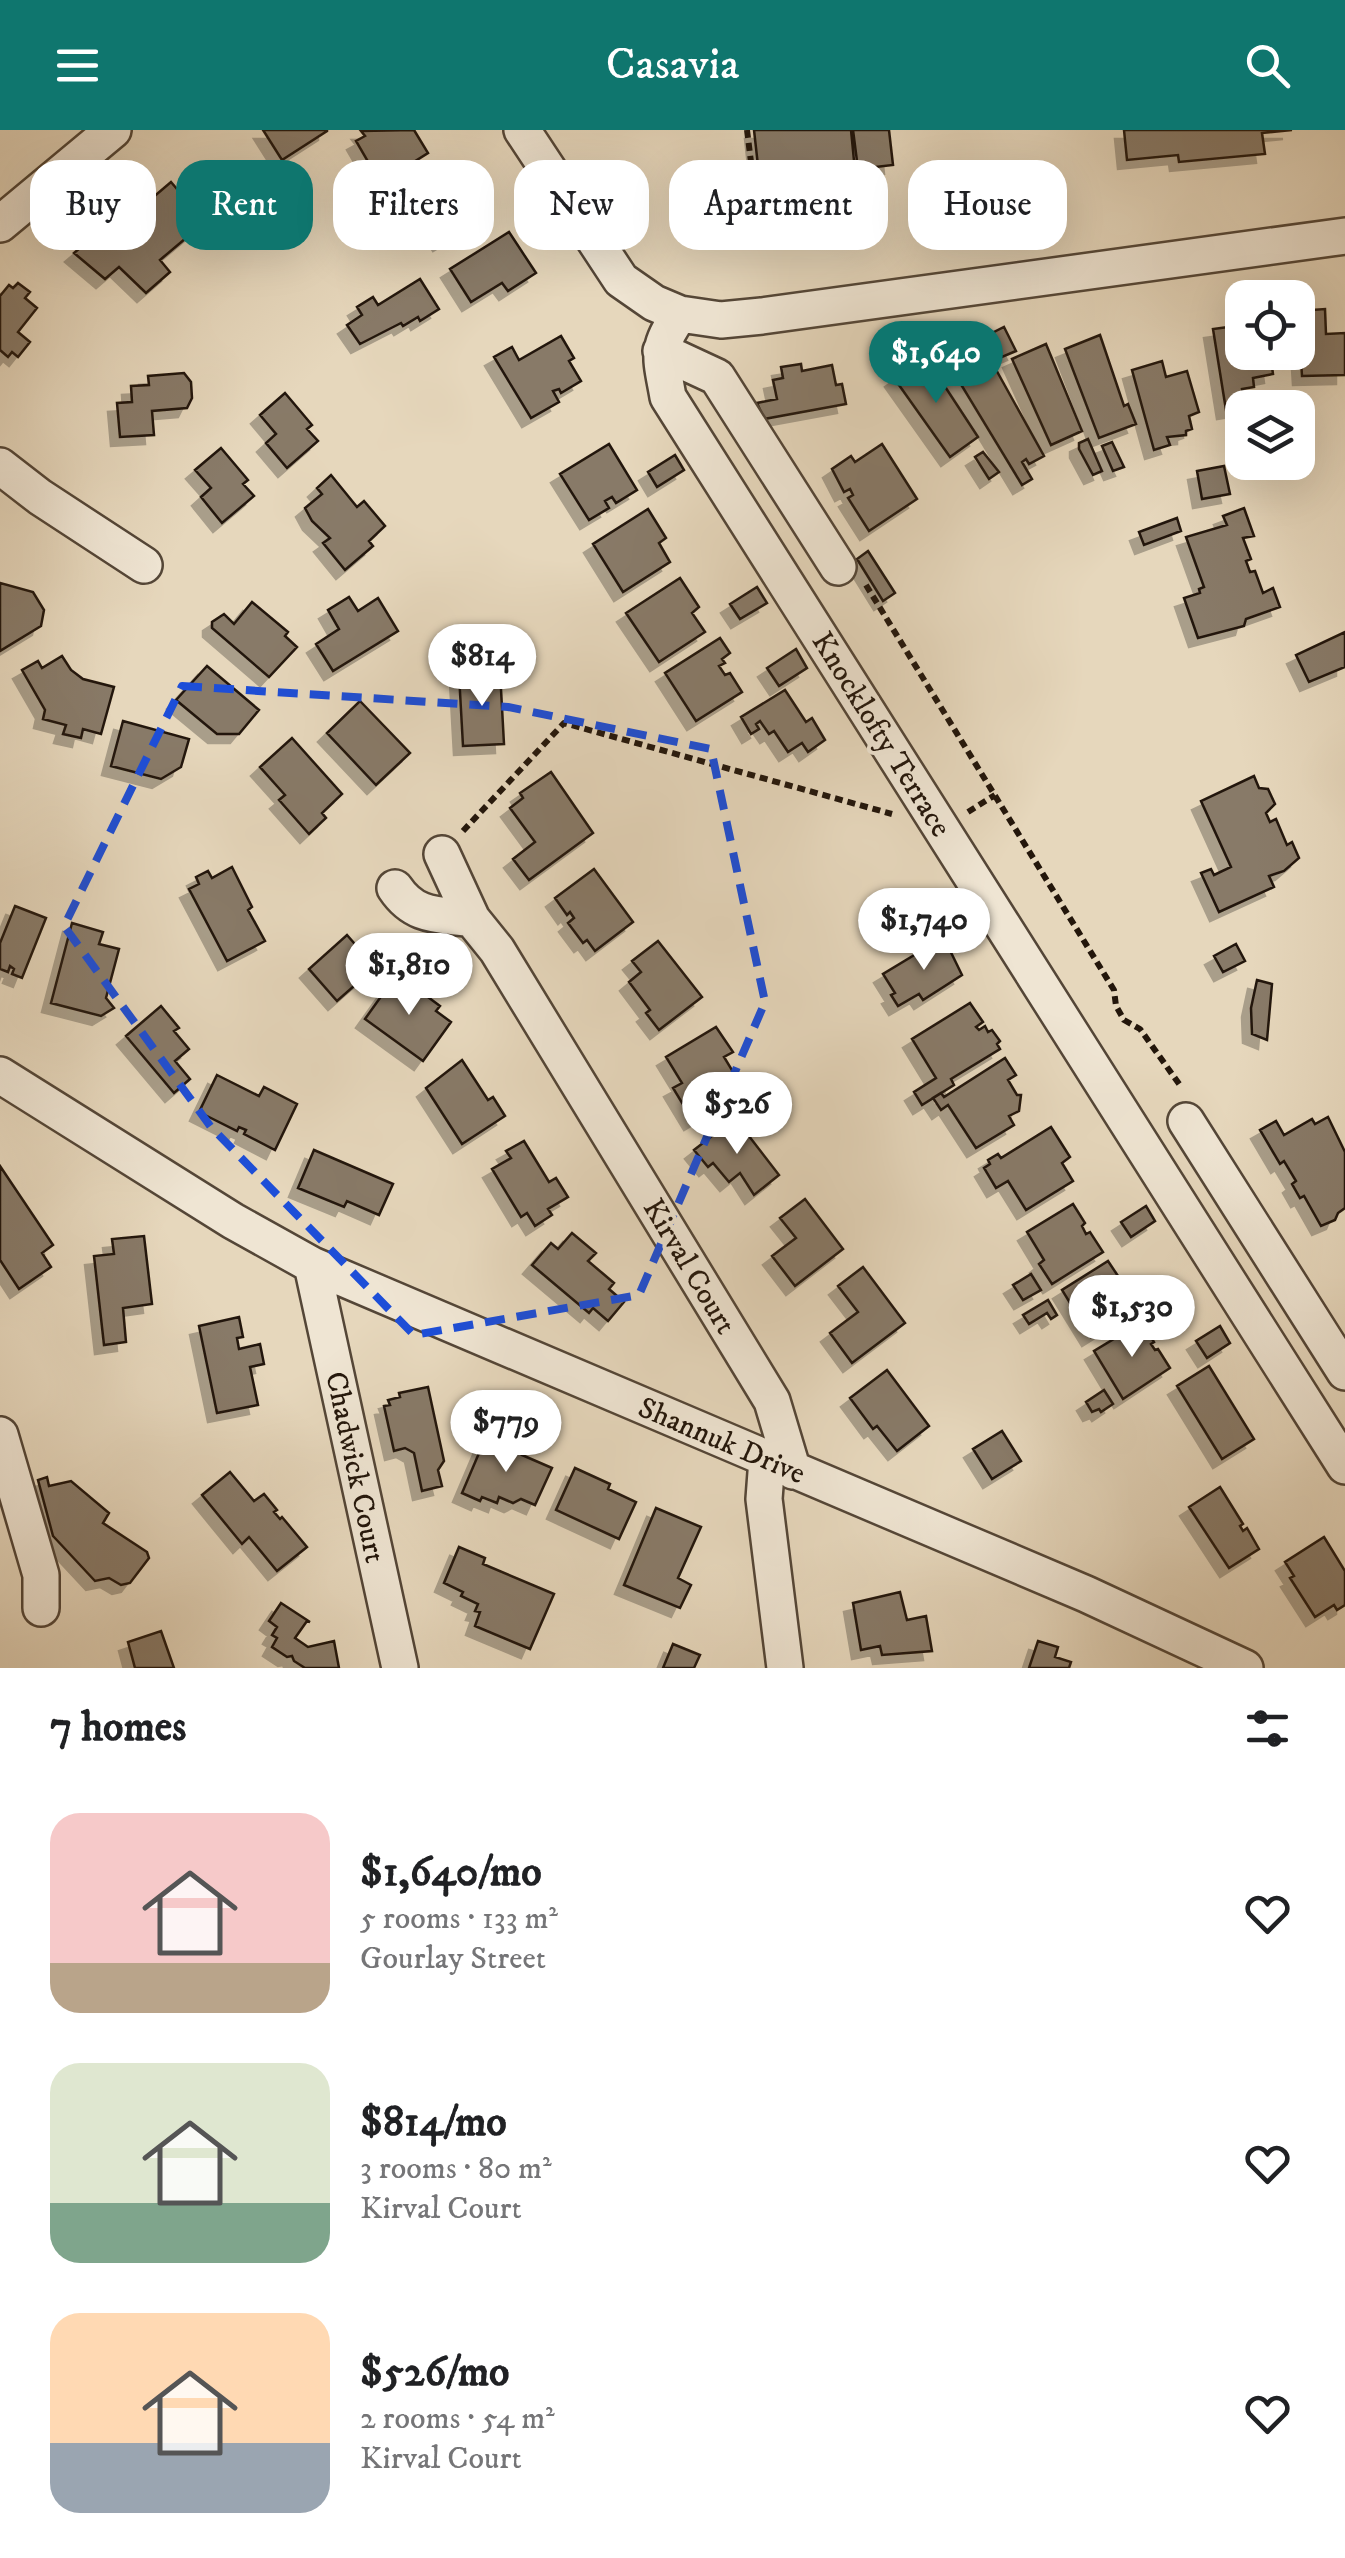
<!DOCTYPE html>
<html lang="en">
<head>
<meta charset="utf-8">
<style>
	body { margin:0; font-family:"IM FELL DW Pica",serif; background:#f6f6f6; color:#202124; height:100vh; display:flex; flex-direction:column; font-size:38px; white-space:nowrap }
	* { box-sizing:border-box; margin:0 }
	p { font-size:32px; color:#757577 }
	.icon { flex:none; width:55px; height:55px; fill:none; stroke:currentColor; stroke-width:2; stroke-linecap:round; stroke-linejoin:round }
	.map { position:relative; height:1538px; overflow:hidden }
	.drawer { display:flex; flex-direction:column; background:#fff; flex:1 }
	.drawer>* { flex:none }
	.top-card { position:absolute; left:30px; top:30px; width:1285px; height:90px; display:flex; gap:20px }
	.tools { position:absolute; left:1225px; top:150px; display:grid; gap:20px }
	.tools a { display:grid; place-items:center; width:90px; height:90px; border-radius:20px; background:#fff; box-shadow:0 10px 40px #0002; font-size:50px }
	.price { position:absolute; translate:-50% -85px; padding:0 22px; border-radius:35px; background:#fff; color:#222; font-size:32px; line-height:65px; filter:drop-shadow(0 2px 5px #0008) }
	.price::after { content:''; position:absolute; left:50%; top:60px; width:30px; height:22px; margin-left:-15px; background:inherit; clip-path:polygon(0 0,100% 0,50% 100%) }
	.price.selected { background:#0f766e; color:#fff }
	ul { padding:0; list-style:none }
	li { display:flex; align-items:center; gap:30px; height:250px; padding:0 50px }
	li span { display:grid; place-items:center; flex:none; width:280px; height:200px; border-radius:30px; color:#555 }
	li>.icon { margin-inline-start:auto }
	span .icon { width:120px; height:120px; fill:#fffc; stroke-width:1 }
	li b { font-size:42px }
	h2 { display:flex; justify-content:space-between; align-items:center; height:120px; padding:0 50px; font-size:42px }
	.pill { padding:0 35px; border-radius:30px; background:#fff; box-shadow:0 10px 40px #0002; font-size:35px; line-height:90px }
	.pill.selected { background:#0f766e; color:#fff }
	header { display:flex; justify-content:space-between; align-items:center; height:130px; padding:0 50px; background:#0f766e; color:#fff; font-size:45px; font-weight:600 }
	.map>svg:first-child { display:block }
	.building { fill:#887a67; stroke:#23160b; stroke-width:2.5; filter:url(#shadow) }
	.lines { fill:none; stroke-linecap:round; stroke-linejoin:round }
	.minor-casing { stroke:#544637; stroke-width:40 }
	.path { stroke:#23160b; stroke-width:6; stroke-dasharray:8 5; stroke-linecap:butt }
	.minor { stroke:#efe5d3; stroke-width:35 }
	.marked { fill:none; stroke:#1d4ed8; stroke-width:8; stroke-dasharray:20 12; stroke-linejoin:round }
	.labels { text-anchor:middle; stroke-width:8; stroke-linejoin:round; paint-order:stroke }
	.street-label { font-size:30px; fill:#23160b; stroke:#efe5d3 }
</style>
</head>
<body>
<header><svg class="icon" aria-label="menu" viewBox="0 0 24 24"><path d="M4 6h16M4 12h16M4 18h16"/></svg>Casavia<svg class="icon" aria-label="search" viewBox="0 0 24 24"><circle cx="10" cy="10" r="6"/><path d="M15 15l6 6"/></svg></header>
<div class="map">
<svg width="1345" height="1538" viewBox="0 0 1345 1538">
	<defs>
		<filter id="shadow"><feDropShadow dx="-9" dy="9" stdDeviation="0" flood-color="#0004"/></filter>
	</defs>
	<rect width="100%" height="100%" fill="#e6d7bc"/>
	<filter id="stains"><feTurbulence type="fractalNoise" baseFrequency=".002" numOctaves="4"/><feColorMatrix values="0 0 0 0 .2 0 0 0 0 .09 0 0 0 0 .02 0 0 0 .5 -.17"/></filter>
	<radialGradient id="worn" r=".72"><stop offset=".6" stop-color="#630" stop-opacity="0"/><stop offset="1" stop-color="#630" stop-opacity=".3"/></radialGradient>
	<path class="building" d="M263,0h64v1l-45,29z
		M414,0l14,23 -67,42 -11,-17 20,-13 -14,-24 9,-5 -4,-5z
		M754,0h97l4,41 -83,10 -2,-16 -12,1z
		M853,0h36l4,35 -35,4z
		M1124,0h168l-30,3 3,21 -86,8 -1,-7 -51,5z
		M442,43l10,14 -6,4 24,34 -28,17 -32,-50z
		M756,49l6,47 -19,3 -6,-48z
		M171,52l34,40 -45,38 10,12 -24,21 -27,-26 -14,12 -31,-26 57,-48 6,6z
		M509,102l27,41 -28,18 -6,-8 -31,19 -21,-33z
		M420,149l19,30 -19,12 -2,-4 -15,9 -2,-3 -41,21 -13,-19 15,-10 -5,-8 16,-10 5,8z
		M18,153l12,9 -5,6 12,10 -19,24 12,10 -12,15 -6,-5 -4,5 -8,-7v-54l9,-11 4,3z
		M1325,179l1,25 19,-1v42l-43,1 -4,-65z
		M1236,196l1,7 5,-1v20h28l3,22 -20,4 1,9 -12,2 3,18 -19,3 -13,-81z
		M1004,197l12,24 -14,6 -12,-23z
		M1100,205l24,71 4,-2 8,20 -37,14 -34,-89z
		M561,206l13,22 -5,3 12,20 -20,12 -2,-4 -6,2 6,11 -28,16 -37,-61 18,-10 7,13z
		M943,206l14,23 -13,8 -14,-23z
		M1046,214l36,87 -31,14 -39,-86z
		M984,218l60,108 -15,8 -3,-5 -4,3 10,17 -10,6 -71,-117z
		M925,226l53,81 -28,20 -56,-79z
		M1162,231l4,16 21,-6 12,41 -10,4 3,13 -6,2v4l-19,2 3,8 -16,5 -22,-80z
		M801,234l1,7 30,-6 4,20 6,-1 4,20 -82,15 -7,-16 20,-4 -4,-19 10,-2 -2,-11z
		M184,243l7,9 1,16 -5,10 -35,3 2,24 -34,2 -3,-34 15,-1 -1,-16 18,-1 -1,-9z
		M285,263l27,32 -5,4 11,12 -31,27 -21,-25 10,-9 -16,-19z
		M1088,309l14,32 -9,4 -14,-26v-6z
		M1112,312l12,25 -11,4 -11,-25z
		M609,314l28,46 -21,13 -4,-6 -7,4 4,7 -20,12 -29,-46z
		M882,314l35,55 -48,32 -21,-33 5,-3 -3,-6 -6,3 -12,-23 19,-13 4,6z
		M221,318l27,32 -5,4 11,12 -32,27 -21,-26 10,-9 -16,-18z
		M983,322l16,20 -10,7 -14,-22z
		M675,325l9,15 -27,17 -9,-15z
		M1224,336l6,28 -28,5 -5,-28z
		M331,345l26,32 7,-6 21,25 -16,15 4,5 -28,24 -22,-27 7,-5 -18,-17 -7,-13 17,-14 -5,-6z
		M1244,378l10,28 -11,2 8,21 -5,2 4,11 5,-1 8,22 10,-5 7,19 -34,12 -2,7 -46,12 -14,-40 16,-5 -1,-4 5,-2 -18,-50 41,-12 -4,-9z
		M648,379l18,29 -7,5 11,19 -47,30 -30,-48z
		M1177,388l4,13 -37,14 -5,-13z
		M868,421l27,42 -12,8 -26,-42z
		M680,448l19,29 -7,6 13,19 -46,30 -33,-49z
		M0,453l33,9 11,18 -3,16 -41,25z
		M757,457l10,16 -27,16 -10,-15z
		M349,467l9,14 20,-13 20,33 -65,40 -17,-27 23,-15 -11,-19z
		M252,472l36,30 -3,4 12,11 -28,30 -57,-49v-6l12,-8 10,10z
		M1345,502v35l-36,15 -13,-27z
		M720,508l10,15 -8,6 3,4 -6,3 6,9 5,-2 12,19 -46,29 -31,-48z
		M796,519l11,19 -28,18 -12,-18z
		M62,526l9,14 12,9 31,8 -13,47 -18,-5 -2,9 -18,-4 3,-9 -23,-6 2,-9 -23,-40 16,-9 4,7z
		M207,536l52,44 -20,24h-22l-41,-34z
		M500,541l4,73 -41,2 -4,-72z
		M785,560l21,32 6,-4 13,22 -17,12 -6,-9 -14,9 -14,-21 -5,3 -9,-13 -4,3 3,5 -8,5 -10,-17z
		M360,571l50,52 -34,32 -49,-52z
		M123,591l66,18 -8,28 -20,12 -50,-13z
		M292,608l50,56 -20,19 4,5 -17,16 -30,-34 6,-5 -25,-28z
		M551,642l42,61 -64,47 -16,-21 22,-17 -25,-34 13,-10 -3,-5z
		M1254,646l5,12 9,1 7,15 -9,9 4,9 6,-3 11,26 5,-3 7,16 -15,13 -15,5 5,11 -55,25 -18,-39 10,-4 3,6 17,-8 -30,-66z
		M232,737l20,40 -4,3 17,31 -38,20 -38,-72 10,-5 -3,-7 12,-6 4,7z
		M594,739l39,53 -38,29 -8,-11 -4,3 -15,-20 6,-5 -4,-6 -3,3 -12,-17z
		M15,776l31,12 -24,60 -10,-4 2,-5 -4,-3 -2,6 -8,-3v-26z
		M72,793l31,9 -4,12 20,5 -13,49 8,10 -13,8 -50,-13z
		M347,805l20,23 -13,12 8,9 -25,22 -28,-32z
		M943,806l19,39 -39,25 -4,-6 -21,12 -7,-11 4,-2 -12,-19 33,-20 3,6 6,-4 -3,-6 8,-5 -2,-4z
		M658,811l44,56 -43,33 -13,-17 4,-3 -21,-28 12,-10 -9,-11z
		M1236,814l9,17 -22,11 -9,-16z
		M397,844l43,32 -4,5 15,11 -28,39 -58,-42z
		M1257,850l15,4 -5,56 -15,-6 -1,-26z
		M970,873l13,19 -7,5 3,3 6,-4 3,6 4,-2 8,11 -3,3 3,5 -49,30 3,6 -32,20 -8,-13 22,-14 -24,-39z
		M161,876l18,22 -5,3 15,18 -14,12 15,18 -16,14 -48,-57z
		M716,897l17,25 -9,5 20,33 -51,31 -20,-33 9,-5 -16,-26z
		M1005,928l11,17 -8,5 9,15h4l-2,16 -10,5 5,9 -38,23 -28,-43 -7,5 -8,-12 8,-5 3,4z
		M462,930l26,40 5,-3 12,19 -43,28 -36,-56z
		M217,945l42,21 5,-9 33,17 -22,46 -31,-16 2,-4 -7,-3 -2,4 -38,-19z
		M1328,987l17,35v56l-7,5 -3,7 -14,6 -17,-30 -4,2 -8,-14 4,-3 -12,-20 -4,3 -20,-34 16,-9 8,14 28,-16 3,5z
		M735,988l44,57 -25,20 -14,-22 -11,9 -16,-19 -5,4 -14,-17z
		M1051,997l19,30 -8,6 11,18 -47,29 -18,-29 -12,7 -12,-20 6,-4 -2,-4 10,-6 3,4z
		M524,1011l25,41 7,-4 12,19 -20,12 4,6 -17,11 -8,-13 -6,4 -29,-48 19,-11 -5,-7z
		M314,1020l79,34 -14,31 -32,-14 -3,6 -46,-19z
		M0,1036l53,79 -11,8 9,14 -32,22 -19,-29z
		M805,1069l38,50 -48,37 -23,-30 24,-18 -16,-20z
		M1073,1074l12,19 -3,3 4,8 4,-2 13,20 -51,32 -13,-20 5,-4 -17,-28z
		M1146,1076l9,15 -24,16 -10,-15z
		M572,1103l24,20 -8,8 26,22 -5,6 15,13 -16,19 -15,-13 -4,5 -57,-48 19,-22 7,6z
		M144,1106l8,68 -29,4 3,34 -22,3 -10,-89 20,-2 -2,-15z
		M1108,1131l12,18 -4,3 5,9 5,-2 11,19 -46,29 -29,-47z
		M863,1137l42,56 -53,40 -22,-30 28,-21 -20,-26z
		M1031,1144l10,16 -18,10 -10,-15z
		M1048,1170l9,15 -6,4 -4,-6 -18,11 -6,-9z
		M239,1187l4,20 -6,1 2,11 21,-5 4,20 -14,3 8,38 -41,8 -18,-87z
		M1142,1192l12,20 -3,2 4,6 3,-1 12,19 -47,31 -29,-48z
		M1220,1196l10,17 -23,15 -11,-17z
		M1209,1236l45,73 -32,20 -45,-73z
		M887,1240l42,56 -32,25 -20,-25 -4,3 -23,-31z
		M428,1257l16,74 -6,9 4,16 -20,5 -8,-38 -9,-5 -11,3 -10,-45 6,-1 -2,-5 12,-3 -1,-4z
		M1104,1260l9,14 -12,8 -2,-3 -7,3 -6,-10z
		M1002,1301l19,30 -29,18 -19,-30z
		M485,1309l21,9 4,-8 15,7 -3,8 30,13 -17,37 -14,-6 -8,4 -14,-6 -2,6 -15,-6 -2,4 -18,-8z
		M575,1338l35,16 -2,5 28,13 -17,37 -63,-29z
		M230,1342l24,29 10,-7 13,16 -3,2 6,7 2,-2 25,30 -30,24 -28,-34 -7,7 -40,-49z
		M47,1347l2,9 22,-5 38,32 -6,10 44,29 2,6 -19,25 -9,2 -12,-7 -14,3 -42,-45 -15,-56z
		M1220,1357l23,37 -3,2 3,5 4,-3 12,21 -30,19 -40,-61z
		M656,1378l45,19 -23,51 13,7 -11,23 -56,-23z
		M1324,1407l21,34v34l-8,5 -3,-5 -19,12 -25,-39 4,-2 -9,-14z
		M459,1417l26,11 -2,6 71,30 -24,55 -55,-23 5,-14 -5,-1 3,-7 -17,-8 2,-4 -19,-9z
		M900,1462l7,28 19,-4 6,35 -50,4 -2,-9 -19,4 -8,-47z
		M281,1473l29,19 -3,-1 -12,17 13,9 26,-6 5,27h-34l-11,-7 -2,-5 -5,1 -15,-10 5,-9 -5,-3 5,-8 -8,-6z
		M161,1501l13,37h-39l-7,-26z
		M1038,1511l20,6 -3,10 16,5 -2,6h-40z
		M673,1514l27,11 -6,13h-31z"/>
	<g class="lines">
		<g class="minor-casing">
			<path id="minor" d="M522,0l99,150 33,23 26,11c-25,34 -19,43 -12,83l677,1069
				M0,94l113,-94
				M680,184l41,6 41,-4 583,-80
				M661,221l56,26 121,190
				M0,336l40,31 104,68
				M442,724l30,65 25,31 275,451 21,70
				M395,758c20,30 44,26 77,31
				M0,945l233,146 79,44 774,329 159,74
				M1186,991l159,251
				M312,1135l88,403
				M0,1305l41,140v33
				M767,1329l-3,40 21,169"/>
		</g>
		<path class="path" d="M747,0l5,40 10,5 10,46 13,-1
			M866,455l248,405 2,16 8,14 16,9 42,59
			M968,682l27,-17
			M463,701l101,-108 328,91"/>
		<use href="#minor" class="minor"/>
	</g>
	<path class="marked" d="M182,556l326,21 203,42 54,253 -126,293 -225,40 -203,-208 -147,-201z"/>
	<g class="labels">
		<g class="street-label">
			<text transform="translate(882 604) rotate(58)" y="10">Knocklofty Terrace</text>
			<text transform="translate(690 1136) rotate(59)" y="10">Kirval Court</text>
			<text transform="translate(722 1310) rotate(23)" y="10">Shannuk Drive</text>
			<text transform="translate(356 1337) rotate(78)" y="10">Chadwick Court</text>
		</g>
	</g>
	<rect width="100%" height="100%" filter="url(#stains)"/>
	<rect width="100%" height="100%" fill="url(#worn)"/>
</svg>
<div class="tools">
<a><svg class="icon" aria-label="locate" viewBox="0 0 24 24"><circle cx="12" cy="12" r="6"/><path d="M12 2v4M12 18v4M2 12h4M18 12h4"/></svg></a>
<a><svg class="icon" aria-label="layers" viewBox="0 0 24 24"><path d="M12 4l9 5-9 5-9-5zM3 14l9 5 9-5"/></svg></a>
</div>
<b class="price selected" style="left:936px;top:276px">$1,640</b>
<b class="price" style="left:482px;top:579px">$814</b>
<b class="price" style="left:924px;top:843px">$1,740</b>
<b class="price" style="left:409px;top:888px">$1,810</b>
<b class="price" style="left:737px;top:1027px">$526</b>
<b class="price" style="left:1132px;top:1230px">$1,530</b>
<b class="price" style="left:506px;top:1345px">$779</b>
<div class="top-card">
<a class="pill">Buy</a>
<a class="pill selected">Rent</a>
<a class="pill">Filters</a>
<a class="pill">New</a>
<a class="pill">Apartment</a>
<a class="pill">House</a>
</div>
</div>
<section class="drawer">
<h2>7 homes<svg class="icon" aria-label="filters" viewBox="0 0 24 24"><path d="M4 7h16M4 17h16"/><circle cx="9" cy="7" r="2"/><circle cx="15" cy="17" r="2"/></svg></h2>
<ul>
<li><span style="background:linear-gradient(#f6c9c9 75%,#b9a48a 0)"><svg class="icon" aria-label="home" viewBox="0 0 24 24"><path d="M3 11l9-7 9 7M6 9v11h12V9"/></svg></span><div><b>$1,640/mo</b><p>5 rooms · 133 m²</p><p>Gourlay Street</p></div><svg class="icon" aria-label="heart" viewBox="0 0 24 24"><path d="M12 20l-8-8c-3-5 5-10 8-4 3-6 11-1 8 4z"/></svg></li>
<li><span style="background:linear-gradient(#dfe7d0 70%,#7fa58c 0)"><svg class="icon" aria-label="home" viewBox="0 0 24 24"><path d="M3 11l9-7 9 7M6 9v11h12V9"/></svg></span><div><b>$814/mo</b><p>3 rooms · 80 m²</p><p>Kirval Court</p></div><svg class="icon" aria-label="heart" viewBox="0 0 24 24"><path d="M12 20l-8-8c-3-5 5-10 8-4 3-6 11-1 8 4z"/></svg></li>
<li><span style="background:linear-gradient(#ffd9b3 65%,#9aa5b1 0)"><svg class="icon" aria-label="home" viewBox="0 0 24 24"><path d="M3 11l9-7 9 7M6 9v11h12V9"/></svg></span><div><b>$526/mo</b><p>2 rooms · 54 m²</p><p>Kirval Court</p></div><svg class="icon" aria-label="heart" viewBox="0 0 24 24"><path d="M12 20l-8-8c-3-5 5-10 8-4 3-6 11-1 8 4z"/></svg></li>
</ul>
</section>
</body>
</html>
